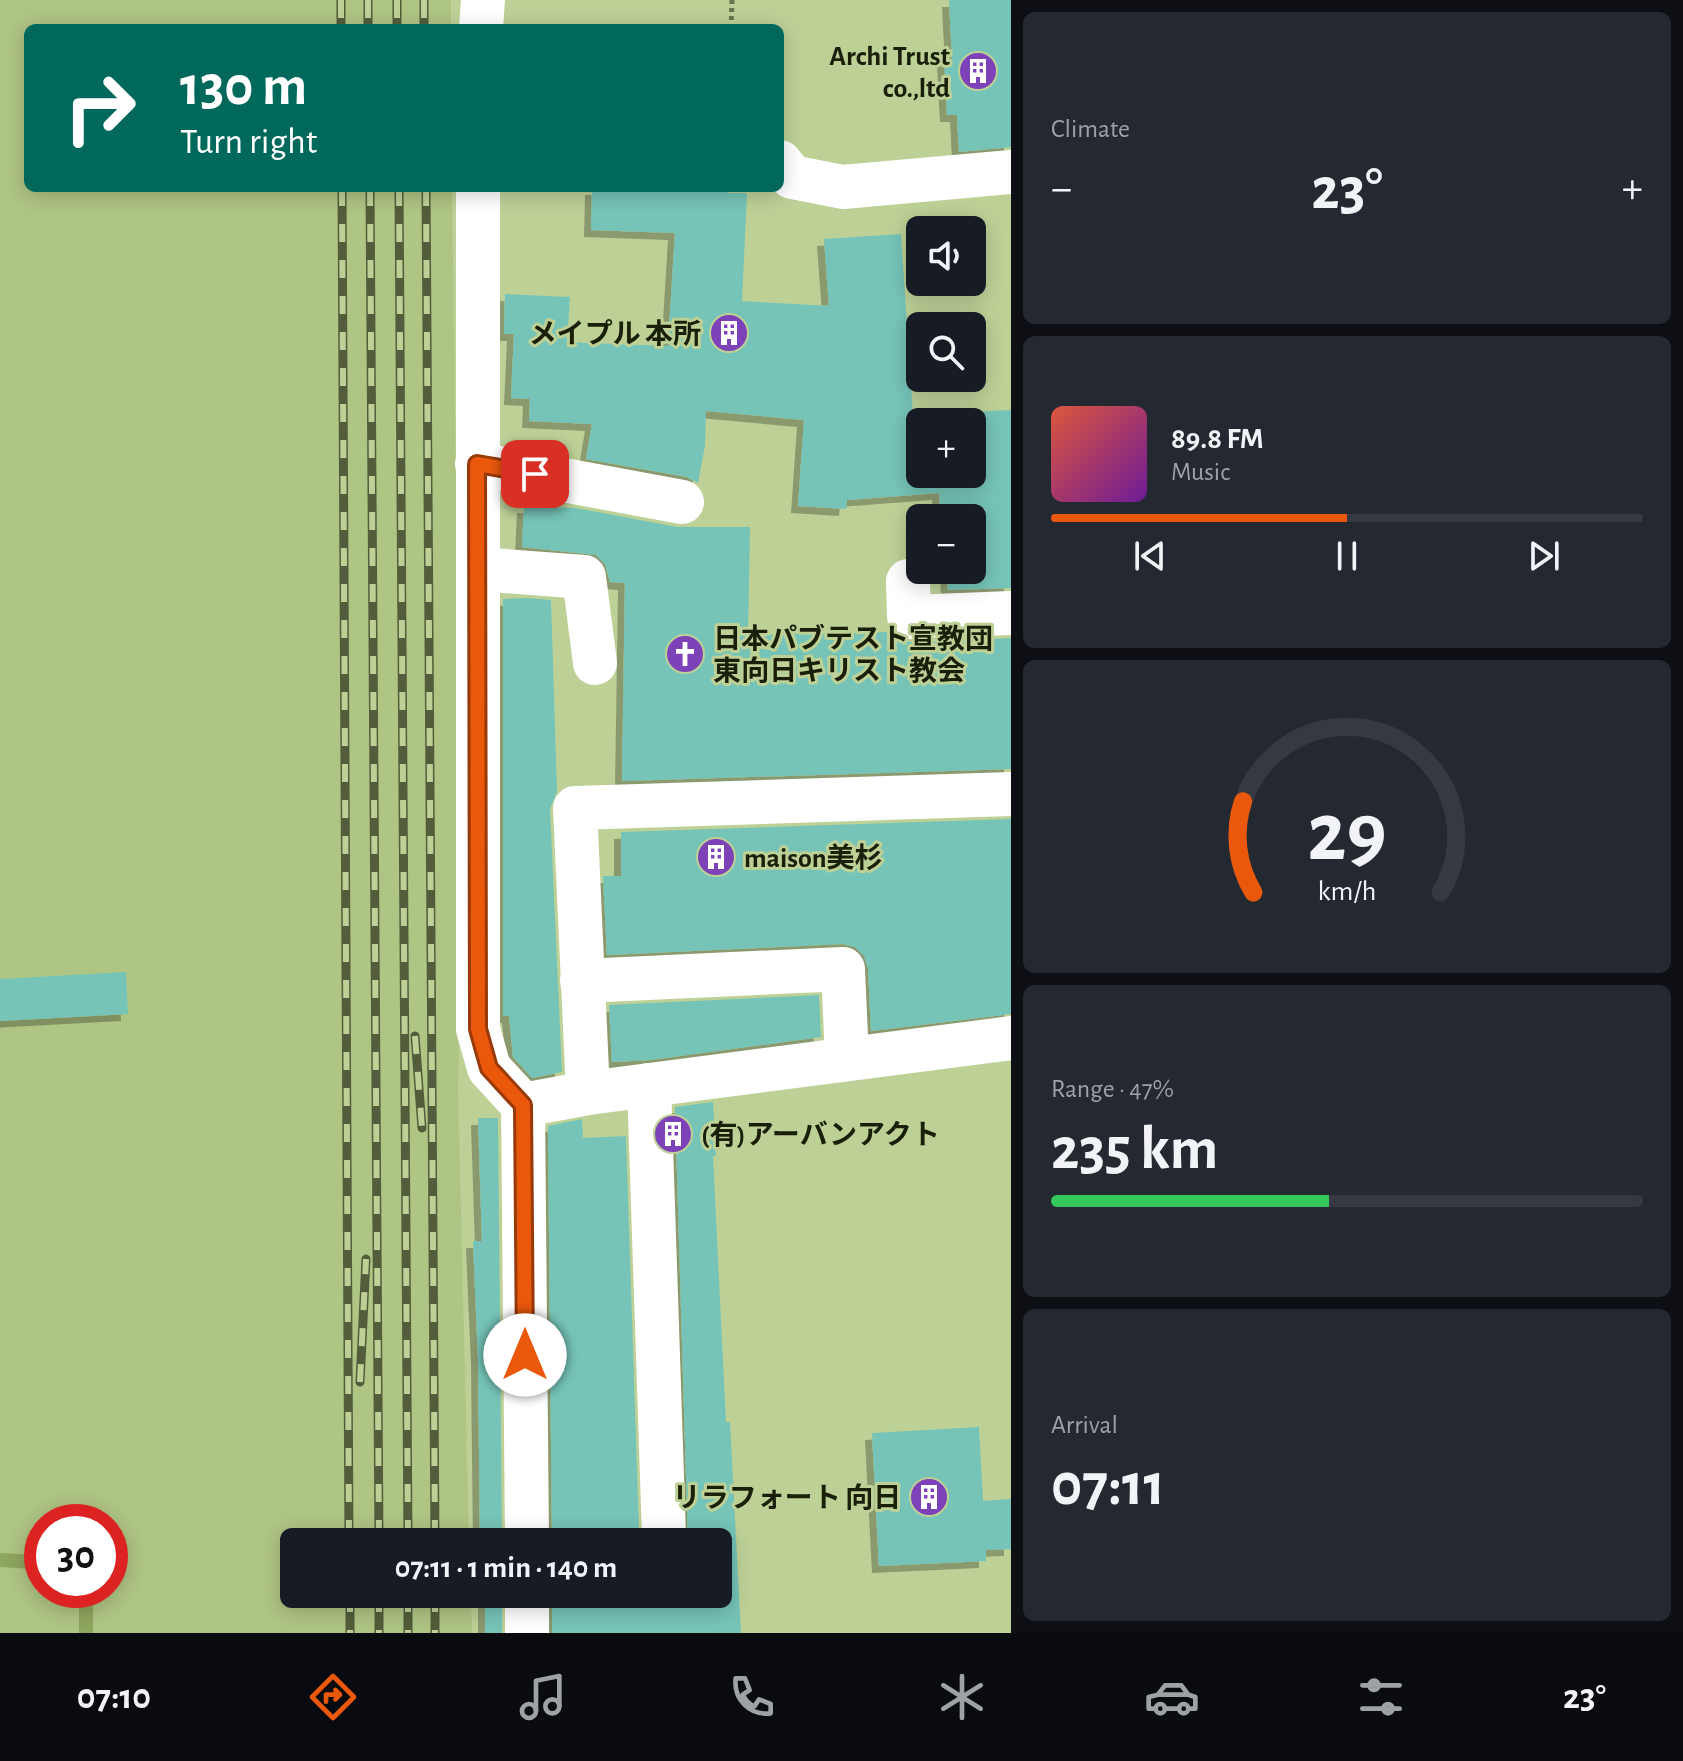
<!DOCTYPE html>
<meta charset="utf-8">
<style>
:root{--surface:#171b24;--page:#242831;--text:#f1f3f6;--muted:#9ea1a6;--line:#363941;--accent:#ea580c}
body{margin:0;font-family:"Alegreya Sans","Noto Sans JP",sans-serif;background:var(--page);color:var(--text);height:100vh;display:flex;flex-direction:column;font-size:30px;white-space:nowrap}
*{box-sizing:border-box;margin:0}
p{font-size:26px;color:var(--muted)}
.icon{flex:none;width:44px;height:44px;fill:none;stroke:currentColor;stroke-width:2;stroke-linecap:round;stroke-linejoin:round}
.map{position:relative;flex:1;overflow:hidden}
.sheet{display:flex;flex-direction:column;gap:12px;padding:12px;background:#0d0f14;width:672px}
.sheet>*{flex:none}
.hud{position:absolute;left:24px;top:24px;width:760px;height:168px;border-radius:12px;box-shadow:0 4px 20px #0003;background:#00695c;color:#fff;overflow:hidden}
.controls{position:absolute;left:906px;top:216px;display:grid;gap:16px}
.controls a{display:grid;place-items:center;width:80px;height:80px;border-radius:12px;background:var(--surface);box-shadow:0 4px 20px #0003;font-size:40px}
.speed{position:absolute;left:24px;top:1504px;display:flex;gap:16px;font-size:40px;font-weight:700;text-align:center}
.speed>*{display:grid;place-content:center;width:104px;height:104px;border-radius:50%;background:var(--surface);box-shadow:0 4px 20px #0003;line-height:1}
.speed .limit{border:12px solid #d22;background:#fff;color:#111}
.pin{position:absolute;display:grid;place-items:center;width:68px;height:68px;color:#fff;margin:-34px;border-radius:16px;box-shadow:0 4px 12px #0006}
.me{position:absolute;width:88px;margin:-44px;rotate:0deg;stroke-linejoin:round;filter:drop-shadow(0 0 6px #0008)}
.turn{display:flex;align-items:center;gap:28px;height:168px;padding:0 24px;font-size:36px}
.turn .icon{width:104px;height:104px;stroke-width:2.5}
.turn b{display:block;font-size:56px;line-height:68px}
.big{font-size:60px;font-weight:700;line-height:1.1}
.sheet .tile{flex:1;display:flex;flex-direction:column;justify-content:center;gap:12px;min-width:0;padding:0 28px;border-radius:12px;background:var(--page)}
.sheet .dial{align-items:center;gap:0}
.dial svg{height:208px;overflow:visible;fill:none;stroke:var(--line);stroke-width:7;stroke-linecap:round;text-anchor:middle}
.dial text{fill:var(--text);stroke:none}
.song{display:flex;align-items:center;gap:24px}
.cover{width:96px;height:96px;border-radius:12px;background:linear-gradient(135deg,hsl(10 70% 55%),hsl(280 70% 35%))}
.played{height:8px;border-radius:4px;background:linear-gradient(90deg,var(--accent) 50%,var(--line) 50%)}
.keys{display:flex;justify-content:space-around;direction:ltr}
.heat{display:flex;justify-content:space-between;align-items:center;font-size:44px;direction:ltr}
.charge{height:12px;border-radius:6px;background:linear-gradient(90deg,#34c759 47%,var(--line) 0)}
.trip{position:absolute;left:280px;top:1528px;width:452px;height:80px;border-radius:12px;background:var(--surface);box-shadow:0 4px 20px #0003;font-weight:700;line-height:80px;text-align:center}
.dock{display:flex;height:128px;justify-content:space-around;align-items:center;background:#090b0e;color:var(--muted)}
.dock .icon{width:56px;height:56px}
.dock .current{color:var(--accent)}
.dock b{font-size:36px;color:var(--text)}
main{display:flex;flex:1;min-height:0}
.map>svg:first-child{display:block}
</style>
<main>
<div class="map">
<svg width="1011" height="1633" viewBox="0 0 1011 1633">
<defs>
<filter id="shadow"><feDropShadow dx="-7" dy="7" stdDeviation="0" flood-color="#0004"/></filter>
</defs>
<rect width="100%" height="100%" fill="#bdd197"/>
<path fill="#afc584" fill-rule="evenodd" d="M0 0H451V28H28V188H452L462 941 458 1089 469 1542H294V1594H471L472 1633H0ZM42 1522H110V1590H42Z"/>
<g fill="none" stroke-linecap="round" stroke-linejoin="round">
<g stroke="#8ea55d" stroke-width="14">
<polyline points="0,1560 34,1562 42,1566"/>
<polyline points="86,1590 86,1633"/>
</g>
</g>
<g fill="#76c4b8" fill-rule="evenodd" filter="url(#shadow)">
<polygon points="949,0 1011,0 1011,147 959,152 957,115 947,115 944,59 952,59"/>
<path d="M592 188H728V193H747L742 301 829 306 824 239 901 234 913 415 1011 410V588L948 590 947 570H972V518H941L939 493 847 500 846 509 798 506 804 420 706 411 705 446 698 483 687 477 586 459 592 424 529 421 530 399 511 398 514 334H504L505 294 570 297 567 342 668 346 675 233 591 230ZM920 422H972V474H920Z"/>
<polygon points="524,506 576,508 677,527 750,527 748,635 890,632 898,639 910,642 1011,638 1011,769 622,781 625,583 610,582 605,564 596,555 522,547"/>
<polygon points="527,598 551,600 557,792 550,809 562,1072 532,1078 513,1057 509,1016 503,1016 503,599"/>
<polygon points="1011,819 1011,1014 871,1031 868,968 864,956 855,947 843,944 607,955 603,876 621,876 621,832"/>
<polygon points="126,972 128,1014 0,1021 0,979"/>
<polygon points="819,995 821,1037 650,1060 612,1062 609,1005"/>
<polygon points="713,1102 716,1156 713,1156 726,1422 730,1422 741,1633 552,1633 552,1594 718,1594 718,1542 688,1542 675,1107"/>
<polygon points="478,1118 498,1118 502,1542 480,1542 478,1358 473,1241 482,1241"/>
<polygon points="582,1119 583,1138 626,1136 639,1529 635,1542 552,1542 548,1126"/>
<polygon points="979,1427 983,1501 1011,1499 1011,1549 986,1550 986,1561 879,1566 872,1433"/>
<rect x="485" y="1594" width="17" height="39"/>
</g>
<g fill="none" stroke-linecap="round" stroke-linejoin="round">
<polyline stroke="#68754d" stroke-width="5" stroke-dasharray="4 4" stroke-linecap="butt" points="731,28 732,0"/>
<g stroke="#fff" stroke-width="44">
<polyline points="481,28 483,0"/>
<polyline points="780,162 792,177 843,187 1011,172"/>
<polyline points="478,188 478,1029 489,1068 523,1105 527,1542"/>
<polyline points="477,464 682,502"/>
<polyline points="478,569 584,577 595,663"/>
<polyline points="908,581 909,617 1011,613"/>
<polyline points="582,981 843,969 847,1058"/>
<polyline points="649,1085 664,1537 659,1542"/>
<polyline points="588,1093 575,808 1011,794"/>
<polyline points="523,1105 588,1093 1011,1038"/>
<polyline points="527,1594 527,1633"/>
</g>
<g stroke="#535d3b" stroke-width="9">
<g id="rail">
<polyline points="341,0 341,28"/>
<polyline points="368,0 368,28"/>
<polyline points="397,0 397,28"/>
<polyline points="424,0 424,28"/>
<polyline points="342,188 349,1542"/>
<polyline points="370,188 379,1542"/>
<polyline points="399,188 408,1542"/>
<polyline points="426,188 435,1542"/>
<polyline points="415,1036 422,1128"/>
<polyline points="360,1382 366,1259"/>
<polyline points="350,1594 350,1633"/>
<polyline points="379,1594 379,1633"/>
<polyline points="408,1594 408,1633"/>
<polyline points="435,1594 435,1633"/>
</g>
</g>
<use href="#rail" stroke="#bdd197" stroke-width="6" stroke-dasharray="18" stroke-linecap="butt"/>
</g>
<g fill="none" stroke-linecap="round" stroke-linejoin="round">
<g stroke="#983908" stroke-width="20">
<polyline id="route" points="525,1355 523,1105 489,1068 478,1029 477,464 535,474"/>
</g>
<use href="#route" stroke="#ea580c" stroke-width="14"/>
</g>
<defs>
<g id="building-disc" transform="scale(2)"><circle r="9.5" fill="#7d42b8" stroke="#bdd197"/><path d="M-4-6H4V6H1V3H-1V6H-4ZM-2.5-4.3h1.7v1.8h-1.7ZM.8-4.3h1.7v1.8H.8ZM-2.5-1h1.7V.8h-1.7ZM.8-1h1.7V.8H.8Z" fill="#fff"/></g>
<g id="church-disc" transform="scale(2)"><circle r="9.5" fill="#7d42b8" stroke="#bdd197"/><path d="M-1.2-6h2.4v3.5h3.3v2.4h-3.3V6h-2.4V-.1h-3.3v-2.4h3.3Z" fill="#fff"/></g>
</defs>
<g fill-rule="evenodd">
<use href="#building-disc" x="978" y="71"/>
<use href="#building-disc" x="729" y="333"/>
<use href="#church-disc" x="685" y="654"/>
<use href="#building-disc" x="716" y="857"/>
<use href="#building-disc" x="673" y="1134"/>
<use href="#building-disc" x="929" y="1497"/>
</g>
<g text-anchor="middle" stroke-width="6" stroke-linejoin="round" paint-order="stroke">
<g font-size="28" font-weight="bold" fill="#191f09" stroke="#bdd197" text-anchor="end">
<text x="950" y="65">Archi Trust<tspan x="950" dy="32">co.,ltd</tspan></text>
<text x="701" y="343">メイプル 本所</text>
<text x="713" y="648" text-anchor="start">日本パブテスト宣教団<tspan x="713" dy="32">東向日キリスト教会</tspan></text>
<text x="744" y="867" text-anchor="start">maison美杉</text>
<text x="701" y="1144" text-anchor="start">(有)アーバンアクト</text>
<text x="901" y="1507">リラフォート 向日</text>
</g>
</g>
</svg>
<div class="controls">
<a><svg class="icon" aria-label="sound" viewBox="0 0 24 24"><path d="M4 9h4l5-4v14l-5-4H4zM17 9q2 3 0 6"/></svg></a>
<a><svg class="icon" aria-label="search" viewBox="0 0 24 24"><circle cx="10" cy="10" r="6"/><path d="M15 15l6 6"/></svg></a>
<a>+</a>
<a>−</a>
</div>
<div class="speed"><div class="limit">30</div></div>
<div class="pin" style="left:535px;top:474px;background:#d93025"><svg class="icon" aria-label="arrive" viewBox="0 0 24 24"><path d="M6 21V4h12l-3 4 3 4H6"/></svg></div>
<svg class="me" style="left:525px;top:1355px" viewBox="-20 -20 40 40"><circle r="19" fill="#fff"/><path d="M0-13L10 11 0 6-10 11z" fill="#ea580c"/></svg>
<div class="trip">07:11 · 1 min · 140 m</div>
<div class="hud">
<div class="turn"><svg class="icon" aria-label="right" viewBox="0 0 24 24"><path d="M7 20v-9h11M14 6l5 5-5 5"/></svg><div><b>130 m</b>Turn right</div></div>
</div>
</div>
<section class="sheet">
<div class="tile"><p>Climate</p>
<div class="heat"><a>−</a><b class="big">23°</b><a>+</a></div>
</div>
<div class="tile">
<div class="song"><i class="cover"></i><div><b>89.8 FM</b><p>Music</p></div></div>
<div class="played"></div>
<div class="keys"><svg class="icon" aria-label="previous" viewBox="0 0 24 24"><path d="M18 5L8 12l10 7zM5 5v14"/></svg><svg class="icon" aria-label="pause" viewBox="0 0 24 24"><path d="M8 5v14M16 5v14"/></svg><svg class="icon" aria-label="next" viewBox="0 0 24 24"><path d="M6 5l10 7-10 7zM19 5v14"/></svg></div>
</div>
<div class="tile dial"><svg viewBox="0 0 100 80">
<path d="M14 69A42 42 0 1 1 86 69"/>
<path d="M14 69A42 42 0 0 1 10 34" stroke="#ea580c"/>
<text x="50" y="56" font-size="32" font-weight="700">29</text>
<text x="50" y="72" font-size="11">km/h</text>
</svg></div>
<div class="tile"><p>Range · 47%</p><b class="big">235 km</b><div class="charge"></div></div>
<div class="tile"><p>Arrival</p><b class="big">07:11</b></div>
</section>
</main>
<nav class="dock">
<b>07:10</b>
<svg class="icon current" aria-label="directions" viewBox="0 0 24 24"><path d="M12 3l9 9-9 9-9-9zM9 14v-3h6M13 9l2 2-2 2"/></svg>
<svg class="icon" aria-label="music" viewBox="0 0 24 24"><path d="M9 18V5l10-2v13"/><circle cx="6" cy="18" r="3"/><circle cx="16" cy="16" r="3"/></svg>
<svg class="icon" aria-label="phone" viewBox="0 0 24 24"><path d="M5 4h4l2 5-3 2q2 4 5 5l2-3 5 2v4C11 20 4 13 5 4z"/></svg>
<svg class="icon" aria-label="climate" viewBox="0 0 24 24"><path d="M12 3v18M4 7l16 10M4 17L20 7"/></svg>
<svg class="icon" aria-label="car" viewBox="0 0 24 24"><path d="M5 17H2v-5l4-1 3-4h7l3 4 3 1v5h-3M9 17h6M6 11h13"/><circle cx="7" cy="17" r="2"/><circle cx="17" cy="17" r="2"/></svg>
<svg class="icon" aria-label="filters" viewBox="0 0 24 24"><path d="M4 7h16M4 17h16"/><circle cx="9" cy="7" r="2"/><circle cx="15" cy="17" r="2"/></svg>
<b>23°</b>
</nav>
